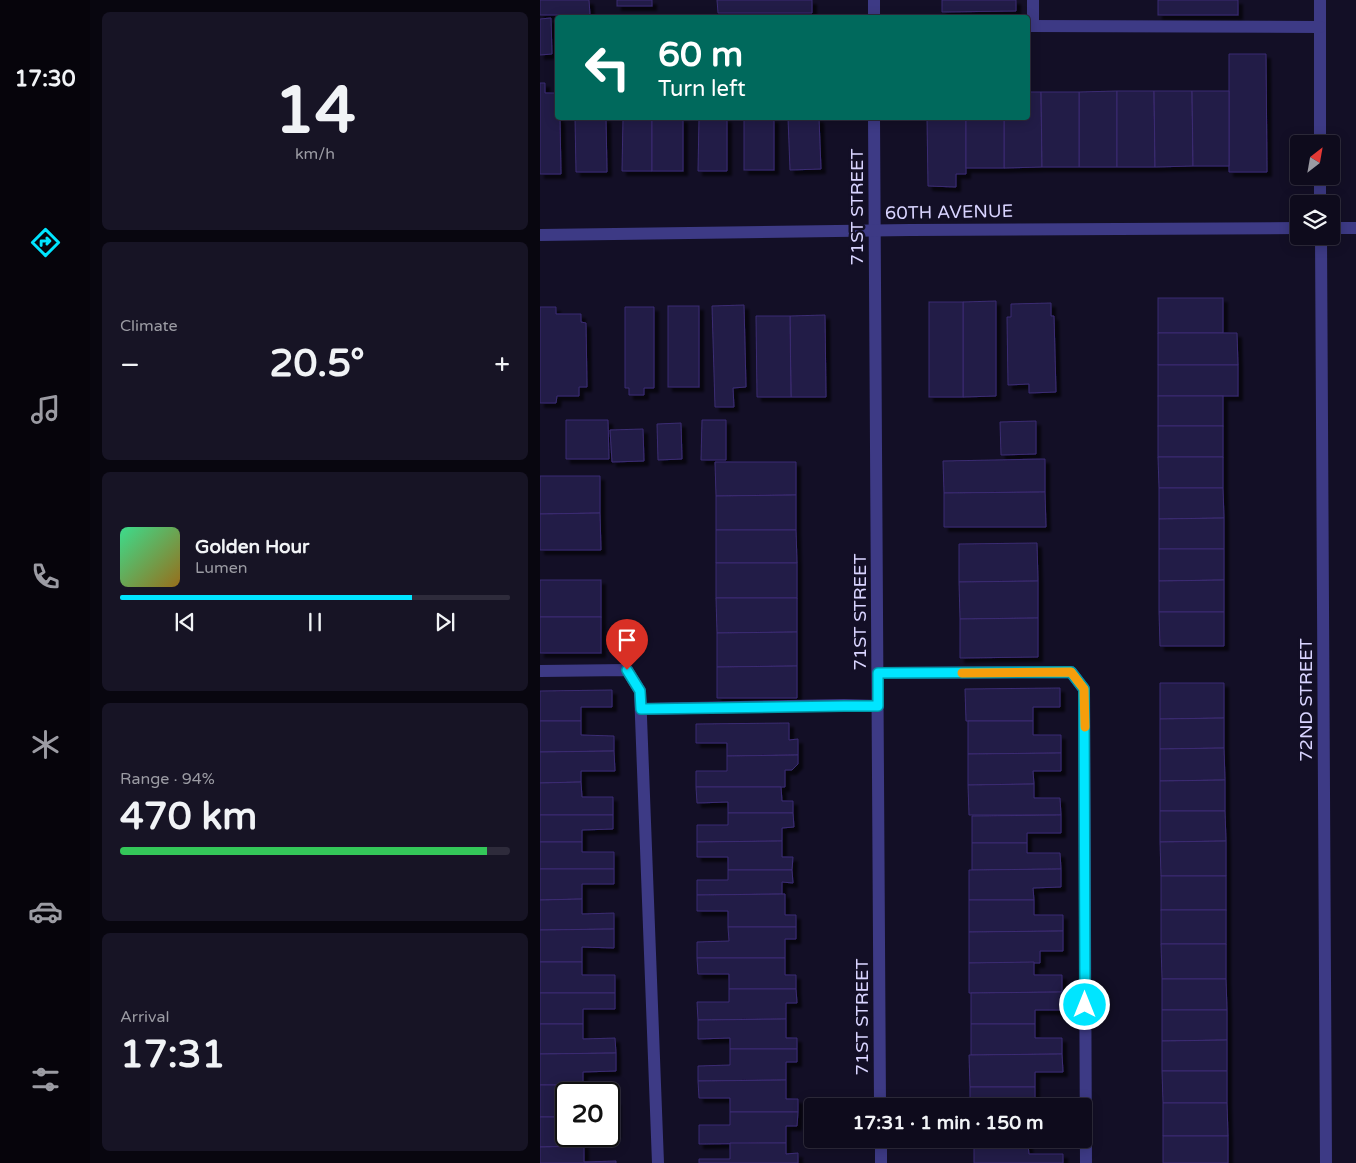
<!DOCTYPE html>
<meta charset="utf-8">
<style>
:root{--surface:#0e0b1c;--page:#171425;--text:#f1f3f6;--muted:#9b9ba3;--line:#2e2b3b;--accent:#00e5ff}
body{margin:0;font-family:"Varela Round",sans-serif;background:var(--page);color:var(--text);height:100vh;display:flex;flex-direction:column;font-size:19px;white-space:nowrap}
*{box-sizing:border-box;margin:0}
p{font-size:16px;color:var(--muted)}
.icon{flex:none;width:28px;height:28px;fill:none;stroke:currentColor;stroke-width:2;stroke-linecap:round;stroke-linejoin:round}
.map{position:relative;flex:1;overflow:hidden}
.details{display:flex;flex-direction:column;gap:12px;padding:12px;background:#08060f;width:450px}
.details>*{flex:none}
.hud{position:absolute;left:15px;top:15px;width:475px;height:105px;border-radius:5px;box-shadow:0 2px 12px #0003,0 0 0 1px var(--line);background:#00695c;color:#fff;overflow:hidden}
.needle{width:32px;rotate:31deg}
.tools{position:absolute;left:750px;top:135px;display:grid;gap:10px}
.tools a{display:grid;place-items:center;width:50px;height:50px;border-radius:5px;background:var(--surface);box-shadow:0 2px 12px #0003,0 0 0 1px var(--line);font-size:25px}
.speed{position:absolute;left:15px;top:1082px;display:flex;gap:10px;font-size:25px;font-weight:700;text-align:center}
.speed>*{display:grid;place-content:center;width:65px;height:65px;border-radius:50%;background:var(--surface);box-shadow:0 2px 12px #0003,0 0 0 1px var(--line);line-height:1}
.speed .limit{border:2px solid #111;border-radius:8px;background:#fff;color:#111}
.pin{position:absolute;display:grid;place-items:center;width:42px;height:42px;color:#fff;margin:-51px -21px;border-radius:50% 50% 50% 0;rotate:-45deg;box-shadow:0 0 5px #0007}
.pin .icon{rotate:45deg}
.me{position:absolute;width:55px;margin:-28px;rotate:0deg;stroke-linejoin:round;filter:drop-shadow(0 0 4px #0008)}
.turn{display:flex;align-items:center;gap:18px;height:105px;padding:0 20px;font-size:22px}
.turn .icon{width:65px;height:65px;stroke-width:2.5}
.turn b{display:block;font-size:35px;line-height:42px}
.big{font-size:38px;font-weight:700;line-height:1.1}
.details .widget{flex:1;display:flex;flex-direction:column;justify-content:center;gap:8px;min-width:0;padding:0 18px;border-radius:8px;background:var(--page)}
.details .dial{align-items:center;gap:0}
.dial b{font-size:65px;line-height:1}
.song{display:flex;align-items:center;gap:15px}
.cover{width:60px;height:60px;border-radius:8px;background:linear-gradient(135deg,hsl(150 70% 55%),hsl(40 70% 35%))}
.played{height:5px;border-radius:2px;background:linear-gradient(90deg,var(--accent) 75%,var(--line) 75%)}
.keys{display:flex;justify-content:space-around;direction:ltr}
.heat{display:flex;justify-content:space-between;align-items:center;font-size:28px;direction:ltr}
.charge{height:8px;border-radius:4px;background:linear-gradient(90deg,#34c759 94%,var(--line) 0)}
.trip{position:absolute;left:264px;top:1098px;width:288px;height:50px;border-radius:5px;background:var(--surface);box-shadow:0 2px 12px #0003,0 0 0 1px var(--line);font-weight:700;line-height:50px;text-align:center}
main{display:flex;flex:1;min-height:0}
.menu{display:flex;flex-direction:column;width:90px;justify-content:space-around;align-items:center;background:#06040b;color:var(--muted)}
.menu .icon{width:35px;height:35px}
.menu .active{color:var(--accent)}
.menu b{font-size:22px;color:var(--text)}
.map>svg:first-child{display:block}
</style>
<main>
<nav class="menu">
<b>17:30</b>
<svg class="icon active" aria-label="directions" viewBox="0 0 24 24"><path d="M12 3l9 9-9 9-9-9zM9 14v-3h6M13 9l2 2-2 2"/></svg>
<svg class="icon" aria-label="music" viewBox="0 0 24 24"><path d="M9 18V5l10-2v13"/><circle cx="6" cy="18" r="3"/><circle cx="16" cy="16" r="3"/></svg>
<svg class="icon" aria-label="phone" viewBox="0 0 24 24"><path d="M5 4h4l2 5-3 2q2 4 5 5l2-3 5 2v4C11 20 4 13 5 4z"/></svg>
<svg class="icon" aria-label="climate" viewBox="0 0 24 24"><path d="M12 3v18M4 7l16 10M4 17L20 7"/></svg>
<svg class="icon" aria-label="car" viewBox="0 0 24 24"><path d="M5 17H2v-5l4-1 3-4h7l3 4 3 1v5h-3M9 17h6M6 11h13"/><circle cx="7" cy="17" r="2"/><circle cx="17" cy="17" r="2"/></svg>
<svg class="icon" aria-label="filters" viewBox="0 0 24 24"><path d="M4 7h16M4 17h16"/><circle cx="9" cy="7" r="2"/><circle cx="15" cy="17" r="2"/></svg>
</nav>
<section class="details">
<div class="widget dial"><b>14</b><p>km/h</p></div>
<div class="widget"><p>Climate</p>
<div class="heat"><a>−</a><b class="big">20.5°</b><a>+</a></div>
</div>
<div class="widget">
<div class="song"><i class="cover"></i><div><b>Golden Hour</b><p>Lumen</p></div></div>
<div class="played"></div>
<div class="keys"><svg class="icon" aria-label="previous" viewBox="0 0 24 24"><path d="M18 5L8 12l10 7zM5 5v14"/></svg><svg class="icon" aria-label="pause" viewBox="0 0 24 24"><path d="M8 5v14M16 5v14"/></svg><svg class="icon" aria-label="next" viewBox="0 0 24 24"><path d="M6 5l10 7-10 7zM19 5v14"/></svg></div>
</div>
<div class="widget"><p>Range · 94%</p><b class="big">470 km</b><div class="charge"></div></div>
<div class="widget"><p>Arrival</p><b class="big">17:31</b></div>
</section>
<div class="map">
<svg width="816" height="1163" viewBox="0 0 816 1163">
<defs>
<filter id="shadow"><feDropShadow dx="4.5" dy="4.5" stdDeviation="1" flood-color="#0009"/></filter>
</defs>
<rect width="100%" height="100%" fill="#130f26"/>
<g fill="#241b47" stroke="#3b2d73" filter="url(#shadow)">
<polygon points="0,0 49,0 50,15 0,15"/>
<rect x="77" y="0" width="35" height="6"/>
<polygon points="177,0 272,0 272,13 178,13"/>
<polygon points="402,0 476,0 476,11 402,12"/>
<rect x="618" y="0" width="80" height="15"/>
<polygon points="11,18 12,54 0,55 0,19"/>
<polygon points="689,54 726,54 727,172 689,172"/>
<polygon points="0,83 5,83 5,93 18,93 18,118 20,118 21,174 0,174"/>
<polygon points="577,91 577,167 539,167 539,92"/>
<polygon points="577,91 614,91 615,167 577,167"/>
<polygon points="614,91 652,91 653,166 615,167"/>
<polygon points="652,91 689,91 689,166 653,166"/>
<polygon points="488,92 501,92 502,167 464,168 464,118 488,118"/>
<polygon points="501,92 539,92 539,167 502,167"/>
<polygon points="35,118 66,118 67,172 36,172"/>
<polygon points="83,118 112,118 112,171 82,171"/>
<rect x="112" y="118" width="31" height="53"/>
<polygon points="159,118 187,118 187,171 158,171"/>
<rect x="204" y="118" width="30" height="52"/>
<polygon points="248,118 279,118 281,169 250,170"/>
<polygon points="387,118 426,118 426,174 416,174 416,187 388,186"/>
<rect x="426" y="118" width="38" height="50"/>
<rect x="618" y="298" width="65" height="35"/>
<polygon points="456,301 456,396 423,397 423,302"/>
<rect x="389" y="302" width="34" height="95"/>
<polygon points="511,303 511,316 514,316 516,392 489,393 489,384 468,385 467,317 471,317 471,304"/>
<polygon points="204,305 206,387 193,388 194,407 175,407 172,306"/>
<rect x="128" y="306" width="31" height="81"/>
<polygon points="0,307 16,307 16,314 41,314 41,322 46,323 47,387 39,387 39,396 17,396 16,403 0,403"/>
<polygon points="85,307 114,307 114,388 104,388 104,395 89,395 89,388 85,388"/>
<polygon points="285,315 286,397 251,397 250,316"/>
<polygon points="216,316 250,316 251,397 217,397"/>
<polygon points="618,333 697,333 698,365 618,365"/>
<rect x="618" y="365" width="80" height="31"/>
<rect x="618" y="396" width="65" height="30"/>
<polygon points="26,420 68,420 69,459 26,459"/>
<polygon points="162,420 186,420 186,460 161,460"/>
<polygon points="496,421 496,454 461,455 460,422"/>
<polygon points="141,423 142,459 118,460 117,424"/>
<rect x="618" y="426" width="65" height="31"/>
<polygon points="103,429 104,461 72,462 70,430"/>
<polygon points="618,457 683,457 683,488 619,488"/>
<polygon points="505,459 505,492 404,493 403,461"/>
<polygon points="175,462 256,462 256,495 176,496"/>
<polygon points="0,476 60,476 60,513 0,514"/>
<polygon points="619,488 683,488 684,518 619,519"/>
<polygon points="505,492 506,527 404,527 404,493"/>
<polygon points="256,495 256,530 176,530 176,496"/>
<polygon points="60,513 61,550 0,550 0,514"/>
<polygon points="684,518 684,549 619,549 619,519"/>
<polygon points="176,530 256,530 257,563 176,563"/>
<polygon points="497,543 498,581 419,582 419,544"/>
<polygon points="619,549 684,549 684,580 619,581"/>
<rect x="176" y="563" width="81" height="35"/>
<rect x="0" y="580" width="61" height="37"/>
<polygon points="684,580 684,612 619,612 619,581"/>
<polygon points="498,581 498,618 420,619 419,582"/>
<polygon points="176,598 257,598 257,632 177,633"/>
<polygon points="619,612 684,612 684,646 620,646"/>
<rect x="0" y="617" width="61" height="36"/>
<polygon points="498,618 498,657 420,658 420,619"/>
<polygon points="257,632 257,666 177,667 177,633"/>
<polygon points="257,666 257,698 177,698 177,667"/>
<polygon points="620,683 684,683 684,718 620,719"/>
<polygon points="520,688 520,707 493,707 493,721 426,721 425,689"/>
<polygon points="72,690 72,707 41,707 41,721 0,721 0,691"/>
<polygon points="684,718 684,748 620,749 620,719"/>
<polygon points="0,721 41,721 41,735 74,736 74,751 0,752"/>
<polygon points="428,721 493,721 493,735 521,735 521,753 428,754"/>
<polygon points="249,723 249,740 258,739 258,755 187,756 187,743 156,743 156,724"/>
<polygon points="684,748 685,780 620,781 620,749"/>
<polygon points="74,751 75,771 41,771 41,782 0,783 0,752"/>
<polygon points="521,753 521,771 493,771 494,784 428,785 428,754"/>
<polygon points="258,755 258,764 252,770 245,770 245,787 156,787 156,771 187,771 187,756"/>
<polygon points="685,780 685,811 620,811 620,781"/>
<polygon points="41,782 42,797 73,797 73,815 0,815 0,783"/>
<polygon points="494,784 494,798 520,798 521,815 429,815 428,785"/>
<polygon points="156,787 241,787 242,801 253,801 253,813 188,813 188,802 157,803"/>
<polygon points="620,811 685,811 686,841 620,842"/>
<polygon points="188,813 253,813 254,827 242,828 242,841 157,842 157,825 188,825"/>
<polygon points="0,815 73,815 73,829 42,830 42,842 0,842"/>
<polygon points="521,815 521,833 487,833 487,843 432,843 432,816"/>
<polygon points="242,841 242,857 253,857 252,870 188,870 188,857 157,857 157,842"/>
<polygon points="686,841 686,876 621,876 620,842"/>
<polygon points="0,842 42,842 42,852 74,852 74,869 0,869"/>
<polygon points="432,843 487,843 487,853 520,853 521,869 432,870"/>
<polygon points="0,869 74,869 74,884 42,884 42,899 0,900"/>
<polygon points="521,869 521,887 493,888 494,900 429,900 429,870"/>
<polygon points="188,870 252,870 253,883 242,882 242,894 157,895 157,880 188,880"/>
<rect x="621" y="876" width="65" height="34"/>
<polygon points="245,894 245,915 256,915 256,927 188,927 188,911 157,911 157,895"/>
<polygon points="42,899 42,914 74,913 74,929 0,930 0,900"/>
<polygon points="429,900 494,900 494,915 523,915 523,931 429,932"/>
<rect x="621" y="910" width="65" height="34"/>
<polygon points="188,927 256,927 256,939 245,939 245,958 157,958 157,942 189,941"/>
<polygon points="74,929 74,948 42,947 42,962 0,962 0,930"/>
<polygon points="523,931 523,951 500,951 500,963 429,963 429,932"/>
<polygon points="621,944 686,944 686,979 622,979"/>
<polygon points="157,958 245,958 245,975 256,975 256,989 189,989 189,974 158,974"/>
<polygon points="0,962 42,962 42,975 75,975 75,993 0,993"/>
<polygon points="494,962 494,975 522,975 522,992 429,993 429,963"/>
<polygon points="622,979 686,979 687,1010 622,1010"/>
<polygon points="189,989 256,989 257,1003 246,1003 246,1019 158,1020 157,1002 189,1002"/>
<polygon points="522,992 523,1010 495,1010 495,1024 431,1024 431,993"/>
<polygon points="0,993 75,993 75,1009 43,1009 43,1024 0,1024"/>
<polygon points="622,1010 687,1010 687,1040 622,1041"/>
<polygon points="246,1019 246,1038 257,1038 257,1049 190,1049 190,1038 158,1039 158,1020"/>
<polygon points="0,1024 43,1024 43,1039 75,1038 76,1053 0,1054"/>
<polygon points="431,1024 495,1024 495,1038 522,1038 522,1054 431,1055"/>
<polygon points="687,1040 687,1071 622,1071 622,1041"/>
<polygon points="190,1049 257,1049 257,1062 246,1062 246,1080 158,1081 158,1066 190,1065"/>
<polygon points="76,1053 76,1071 43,1072 43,1085 0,1085 0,1054"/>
<polygon points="522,1054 523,1072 495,1072 495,1087 430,1087 429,1055"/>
<polygon points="622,1071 687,1071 687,1103 623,1103"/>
<polygon points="246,1080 246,1099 258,1099 258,1112 190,1112 190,1098 159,1098 158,1081"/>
<polygon points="0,1085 43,1085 43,1094 26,1094 26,1117 0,1117"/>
<polygon points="430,1087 495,1087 495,1100 522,1100 522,1106 430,1106"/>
<rect x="69" y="1101" width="7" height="16"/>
<polygon points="623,1103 687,1103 688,1136 623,1136"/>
<polygon points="190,1112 258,1112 257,1126 246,1126 246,1143 159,1144 159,1125 190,1125"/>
<polygon points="0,1117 26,1117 26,1136 43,1136 44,1146 0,1147"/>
<rect x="69" y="1117" width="7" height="16"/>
<rect x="623" y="1136" width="65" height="27"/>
<rect x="434" y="1139" width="54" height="6"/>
<polygon points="190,1143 246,1143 246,1154 258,1153 258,1163 159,1163 159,1159 190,1159"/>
<polygon points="434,1145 488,1145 489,1154 523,1154 523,1163 434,1163"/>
<polygon points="44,1146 44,1162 76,1161 76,1163 0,1163 0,1147"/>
</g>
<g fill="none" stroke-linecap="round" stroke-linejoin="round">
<g stroke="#3d3a85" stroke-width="12">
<polyline points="334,0 334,18"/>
<polyline points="493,0 493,26"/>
<polyline points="780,0 780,144"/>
<polyline points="488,26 780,27"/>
<polyline points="334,118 340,1106"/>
<polyline points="780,176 780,204"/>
<polyline points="791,228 816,228"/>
<polyline points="0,235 370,230 759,228"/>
<polyline points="781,236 786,1163"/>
<polyline points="0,671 87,670 100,691 118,1163"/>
<polyline points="338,673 531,672 544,689 546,1163"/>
<polyline points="101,709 304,705 338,706"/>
<polyline points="341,1139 341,1163"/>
</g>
</g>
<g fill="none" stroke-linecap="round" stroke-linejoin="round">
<g stroke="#0095a6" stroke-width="12">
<polyline id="route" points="87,670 100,691 101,709 304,706 338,706 338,673 531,672 544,689 545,1005"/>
</g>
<use href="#route" stroke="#00e5ff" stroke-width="9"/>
<polyline stroke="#f59e0b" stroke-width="9" points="422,673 531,672 544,689 545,727"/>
</g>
<g text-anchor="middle" stroke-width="5" stroke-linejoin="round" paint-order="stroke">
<g font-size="18" fill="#d9d4ff" stroke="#130f26">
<text transform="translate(317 207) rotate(-90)" y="6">71ST STREET</text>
<text transform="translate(409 212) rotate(-1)" y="6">60TH AVENUE</text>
<text transform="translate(320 612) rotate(-90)" y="6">71ST STREET</text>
<text transform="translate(766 700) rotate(-90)" y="6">72ND STREET</text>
<text transform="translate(322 1017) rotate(-90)" y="6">71ST STREET</text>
</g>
</g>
</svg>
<div class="tools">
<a><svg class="needle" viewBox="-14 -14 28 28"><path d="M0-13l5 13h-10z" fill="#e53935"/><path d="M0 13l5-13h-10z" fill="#9b9ba3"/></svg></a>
<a><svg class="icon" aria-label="layers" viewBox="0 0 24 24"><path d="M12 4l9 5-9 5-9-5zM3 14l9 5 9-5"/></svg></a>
</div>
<div class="speed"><div class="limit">20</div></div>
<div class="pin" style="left:87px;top:670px;background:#d93025"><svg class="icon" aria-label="arrive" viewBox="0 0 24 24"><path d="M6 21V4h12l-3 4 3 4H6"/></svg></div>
<svg class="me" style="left:545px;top:1005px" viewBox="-20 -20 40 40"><circle r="17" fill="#00e5ff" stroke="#fff" stroke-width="3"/><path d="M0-11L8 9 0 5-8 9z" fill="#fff"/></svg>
<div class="trip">17:31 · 1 min · 150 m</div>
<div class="hud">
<div class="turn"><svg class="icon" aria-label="left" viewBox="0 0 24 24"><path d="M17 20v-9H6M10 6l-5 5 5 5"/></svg><div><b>60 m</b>Turn left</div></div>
</div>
</div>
</main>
